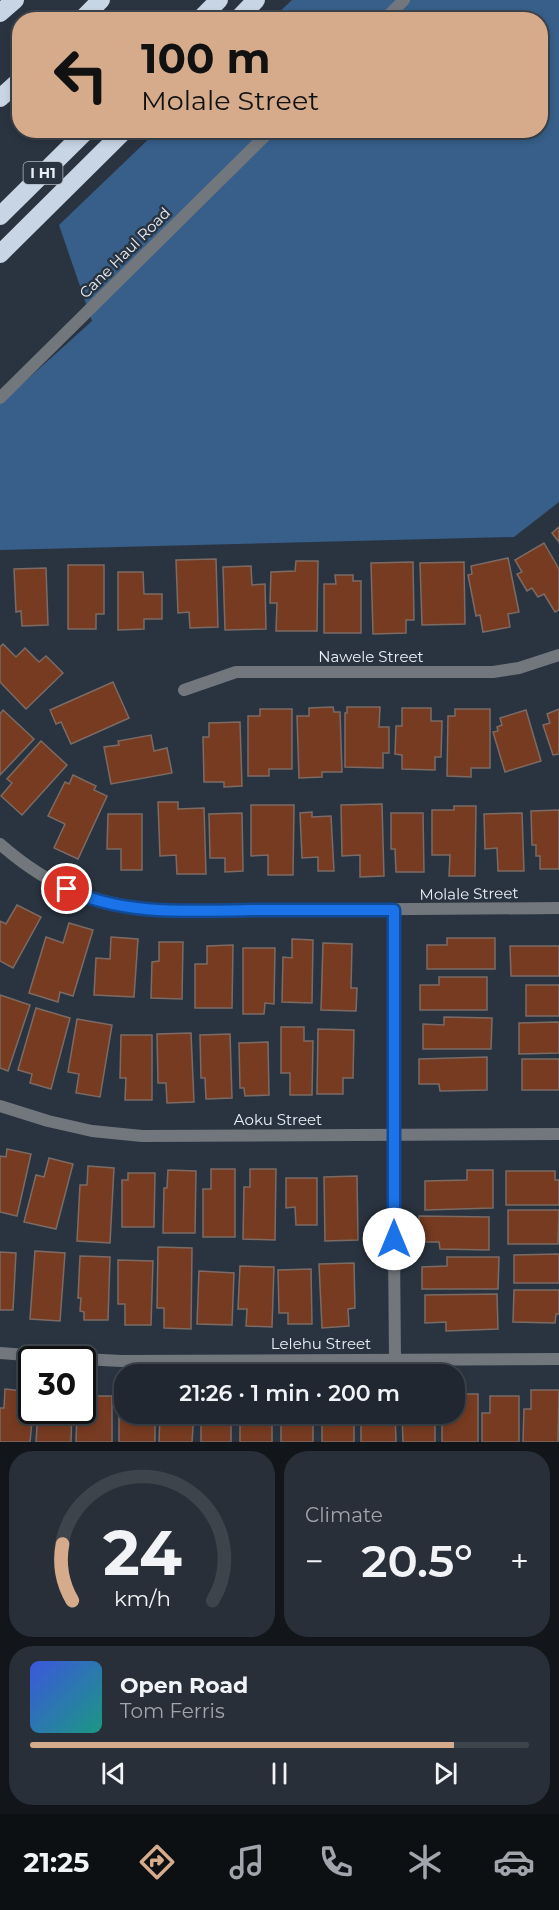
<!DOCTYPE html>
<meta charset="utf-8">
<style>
:root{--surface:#202730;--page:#282f38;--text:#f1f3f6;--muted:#a2a5ab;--line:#3d444c;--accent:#d6ab8b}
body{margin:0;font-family:Montserrat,sans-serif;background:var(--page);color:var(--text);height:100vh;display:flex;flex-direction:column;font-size:22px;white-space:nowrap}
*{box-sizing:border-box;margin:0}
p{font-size:20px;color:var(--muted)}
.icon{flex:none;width:33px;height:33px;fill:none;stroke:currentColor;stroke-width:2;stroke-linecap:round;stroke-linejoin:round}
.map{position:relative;height:1442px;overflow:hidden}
.panel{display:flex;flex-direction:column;gap:9px;padding:9px;background:#12151a;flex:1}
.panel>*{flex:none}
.hud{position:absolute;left:12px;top:12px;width:536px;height:126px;border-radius:24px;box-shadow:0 3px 9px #0003,0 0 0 2px var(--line);background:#d6ab8b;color:#111;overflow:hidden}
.speed{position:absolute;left:18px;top:1346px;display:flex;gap:12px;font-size:30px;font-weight:700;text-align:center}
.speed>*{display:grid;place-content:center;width:78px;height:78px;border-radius:50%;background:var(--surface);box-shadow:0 3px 9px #0003,0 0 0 2px var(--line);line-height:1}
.speed .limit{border:3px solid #111;border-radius:9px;background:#fff;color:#111}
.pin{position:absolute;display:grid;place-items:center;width:51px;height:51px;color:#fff;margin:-26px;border:3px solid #fff;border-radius:50%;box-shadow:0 2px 6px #0007}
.me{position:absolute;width:66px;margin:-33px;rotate:0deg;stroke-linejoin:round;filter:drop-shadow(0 0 4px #0008)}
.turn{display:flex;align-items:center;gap:21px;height:126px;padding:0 30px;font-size:27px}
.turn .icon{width:78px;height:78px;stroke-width:2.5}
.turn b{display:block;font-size:42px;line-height:51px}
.big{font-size:45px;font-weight:600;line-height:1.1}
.panel .tile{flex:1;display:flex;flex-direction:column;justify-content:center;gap:9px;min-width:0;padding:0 21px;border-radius:24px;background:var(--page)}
.panel .dial{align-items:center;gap:0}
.dial svg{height:156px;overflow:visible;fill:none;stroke:var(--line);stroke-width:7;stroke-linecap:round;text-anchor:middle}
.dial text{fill:var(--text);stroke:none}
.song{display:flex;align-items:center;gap:18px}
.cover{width:72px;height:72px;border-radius:9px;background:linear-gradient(135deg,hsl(230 70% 55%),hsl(170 70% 35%))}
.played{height:6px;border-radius:3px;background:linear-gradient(90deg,var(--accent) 85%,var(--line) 85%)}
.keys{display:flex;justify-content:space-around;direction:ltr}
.heat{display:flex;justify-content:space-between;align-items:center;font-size:33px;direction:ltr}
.panel .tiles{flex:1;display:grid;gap:9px;grid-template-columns:1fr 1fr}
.tile:last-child{grid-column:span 2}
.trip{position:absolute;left:114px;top:1364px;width:351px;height:60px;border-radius:24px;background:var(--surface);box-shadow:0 3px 9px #0003,0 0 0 2px var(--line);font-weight:600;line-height:60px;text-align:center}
.menu{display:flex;height:96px;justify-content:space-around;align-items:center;background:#0d1013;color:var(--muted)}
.menu .icon{width:42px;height:42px}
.menu .current{color:var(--accent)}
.menu b{font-size:27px;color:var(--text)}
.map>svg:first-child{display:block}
</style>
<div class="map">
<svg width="559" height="1442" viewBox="0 0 559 1442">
<rect width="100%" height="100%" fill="#2a3440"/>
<polygon fill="#375f8a" points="292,0 559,0 559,502 514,537 0,550 0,404 92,321 59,225 157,131 540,130 540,20 272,19"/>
<g fill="#763b21" stroke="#7c6b64" stroke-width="1.5">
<polygon points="559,527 559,542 552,533"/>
<polygon points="544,543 559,569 559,610 555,612 544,594 538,597 532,588 527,591 517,574 522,572 515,560"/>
<polygon points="508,558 519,612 508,614 510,627 483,632 480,615 476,616 468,575 472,574 471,566"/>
<polygon points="216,559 218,627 190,628 189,612 178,613 176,560"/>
<polygon points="296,561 318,561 317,631 276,631 277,603 270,603 271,572 295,571"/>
<polygon points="413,562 414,620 406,620 406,633 373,634 371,563"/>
<polygon points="464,562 465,624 422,625 420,563"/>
<polygon points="68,565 104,565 104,614 96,614 96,629 68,629"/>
<polygon points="251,566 252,585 265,584 266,629 225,630 223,567"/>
<polygon points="46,568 48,625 22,626 21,611 16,612 14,569"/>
<polygon points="118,572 143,572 144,594 162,594 162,619 144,619 144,629 118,630"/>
<polygon points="335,575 353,575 353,581 361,581 361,633 324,633 324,584 336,584"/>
<polygon points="3,644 16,657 25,648 39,662 46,656 63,673 26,709 0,682 0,647"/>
<polygon points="113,682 129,718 71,744 61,722 56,724 50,710"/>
<polygon points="333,707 334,712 340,712 342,772 322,772 322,777 299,778 297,716 309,716 309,708"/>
<polygon points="347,707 380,707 379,727 389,727 389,753 383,753 383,768 345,767 345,713 347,713"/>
<polygon points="402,708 431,708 431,721 442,721 441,757 435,757 435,770 402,769 402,755 395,754 396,726 402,726"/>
<polygon points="260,709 292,709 292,769 269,769 269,776 248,776 248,716 260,716"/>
<polygon points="455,709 490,709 490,768 471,768 471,777 447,776 448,716 455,716"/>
<polygon points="559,709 559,754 553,755 543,725 550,723 547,714"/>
<polygon points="3,710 34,739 0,775 0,714"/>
<polygon points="526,710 541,761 505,772 493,732 498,731 497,727 502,725 500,718"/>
<polygon points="240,722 242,786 224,787 224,782 204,782 203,737 209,737 209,723"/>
<polygon points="151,735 154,751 167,748 172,773 111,784 104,747 119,745 118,741"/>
<polygon points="41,741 67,765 22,815 1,796 12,783 7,779"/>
<polygon points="73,775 96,786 94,790 107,796 78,859 54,848 65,824 48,816 65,782 69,784"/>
<polygon points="158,802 178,802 178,809 204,808 206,874 177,874 176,855 160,856"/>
<polygon points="382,804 384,876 360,877 360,855 342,856 341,805"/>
<polygon points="251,805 294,805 293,875 268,875 268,855 251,856"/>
<polygon points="454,806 476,806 475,876 449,876 450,855 432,855 432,810 454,810"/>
<polygon points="559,810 559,869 540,869 540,856 536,856 536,845 532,845 531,811"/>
<polygon points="312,812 312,817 331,816 334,871 318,871 318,857 302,858 300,813"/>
<polygon points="242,813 243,871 225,872 225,858 210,858 209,814"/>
<polygon points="391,813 423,813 424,872 396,872 395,849 391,849"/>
<polygon points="522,813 524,871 498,871 497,848 485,849 484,814"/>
<polygon points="108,814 142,814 142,870 121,870 121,849 107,849"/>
<polygon points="17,905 41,917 13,968 0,961 0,921 6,924"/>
<polygon points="69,923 93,930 73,996 60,992 58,1002 29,993 46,937 63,943"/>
<polygon points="111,937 138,939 134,997 94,995 96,958 110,959"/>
<polygon points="447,938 495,938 495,969 427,969 427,945 447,945"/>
<polygon points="292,939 313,940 312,1003 282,1002 283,957 292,958"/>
<polygon points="159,942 183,942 182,999 151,998 152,962 159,961"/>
<polygon points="323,943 352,944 351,988 357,988 356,1011 321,1010"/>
<polygon points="233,945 232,1008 195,1008 195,964 207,964 207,946"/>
<polygon points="510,946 559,946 559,976 511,976"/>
<polygon points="243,948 275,948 274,1004 265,1003 264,1014 243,1014"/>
<polygon points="439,977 487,977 487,1010 420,1010 420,985 439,985"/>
<rect x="526" y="985" width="33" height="31"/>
<polygon points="0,995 30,1005 8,1071 0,1068"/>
<polygon points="36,1008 70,1018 51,1089 30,1083 32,1074 18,1070"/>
<polygon points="444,1017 492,1018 491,1049 423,1049 423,1024 444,1025"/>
<polygon points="77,1019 112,1025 100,1097 76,1093 79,1074 68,1072"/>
<polygon points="559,1022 559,1053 519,1054 519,1023"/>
<polygon points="281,1027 304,1027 304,1041 313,1041 312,1095 290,1095 290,1073 281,1073"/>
<polygon points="318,1029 354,1030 353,1078 343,1078 343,1094 317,1094"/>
<polygon points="191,1033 194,1102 167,1103 166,1083 158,1083 157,1034"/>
<polygon points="230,1034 232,1098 206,1099 205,1078 201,1078 200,1035"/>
<polygon points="121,1035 152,1035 152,1100 125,1100 126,1078 120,1078"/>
<polygon points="268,1042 269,1095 245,1096 244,1088 240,1088 239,1043"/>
<polygon points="487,1057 487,1090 440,1091 439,1084 419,1084 419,1059"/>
<rect x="522" y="1059" width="37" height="31"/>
<polygon points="7,1149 31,1154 17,1216 0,1212 0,1156 6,1157"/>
<polygon points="49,1158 73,1164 56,1229 24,1222 36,1175 44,1177"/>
<polygon points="88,1166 114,1168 110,1243 77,1241 80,1185 87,1185"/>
<polygon points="211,1169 235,1169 235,1237 203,1237 203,1189 211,1189"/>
<polygon points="250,1169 276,1169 275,1240 243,1239 244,1187 250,1187"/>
<polygon points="168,1170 196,1171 195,1233 163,1233 164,1188 167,1188"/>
<polygon points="467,1170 493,1170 493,1208 425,1210 425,1181 467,1180"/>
<polygon points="506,1171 555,1171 555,1180 559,1180 559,1205 506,1205"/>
<polygon points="128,1173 155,1173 154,1227 122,1227 122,1180 128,1180"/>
<polygon points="357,1176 358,1240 325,1241 324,1177"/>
<polygon points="286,1178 317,1178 317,1225 296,1225 295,1207 286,1208"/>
<polygon points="508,1210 559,1210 558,1244 508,1244"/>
<polygon points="419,1216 489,1217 489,1250 440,1249 439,1242 418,1242"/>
<polygon points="158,1247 192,1248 191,1329 164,1328 164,1308 157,1308"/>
<polygon points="35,1251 65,1253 60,1321 30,1319"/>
<polygon points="0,1252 16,1253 13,1310 0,1310"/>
<polygon points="559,1254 559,1283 514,1283 514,1255"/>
<polygon points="80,1256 110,1257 108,1320 84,1320 84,1312 80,1311 81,1298 78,1298"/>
<polygon points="447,1257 499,1257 498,1289 422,1289 422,1267 447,1266"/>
<polygon points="118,1260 153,1261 151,1325 125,1325 125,1304 118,1304"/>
<polygon points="354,1263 355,1308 348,1309 349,1326 322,1328 319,1264"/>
<polygon points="240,1266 274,1267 272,1327 246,1326 247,1309 238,1309"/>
<polygon points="311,1269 312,1324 288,1324 288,1313 279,1313 278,1270"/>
<polygon points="199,1271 234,1273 232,1325 197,1324"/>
<polygon points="514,1290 559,1290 559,1314 556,1314 555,1323 513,1322"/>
<polygon points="497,1294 498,1329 446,1331 446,1322 425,1323 425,1295"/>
<polygon points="5,1389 32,1392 32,1410 33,1410 30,1442 0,1442 0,1408 4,1408"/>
<polygon points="531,1390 559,1390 558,1442 523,1442 524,1409 531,1409"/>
<polygon points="454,1394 478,1394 478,1442 442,1442 442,1415 454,1413"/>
<polygon points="88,1396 112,1396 112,1442 76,1442 77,1413 88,1413"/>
<polygon points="490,1396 519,1396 519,1442 482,1442 482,1413 490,1413"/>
<polygon points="38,1410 72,1410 71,1442 36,1442"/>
<polygon points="126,1413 155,1413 155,1442 119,1442 119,1415 126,1415"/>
<polygon points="160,1413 194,1413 192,1442 159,1442"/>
<polygon points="208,1413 231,1413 231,1442 201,1442 201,1414"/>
<rect x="240" y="1413" width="32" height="29"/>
<polygon points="288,1413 313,1413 313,1442 281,1442 281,1415 288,1415"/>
<rect x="322" y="1413" width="32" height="29"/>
<polygon points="361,1413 395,1413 396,1442 361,1442"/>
<polygon points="402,1413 435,1413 435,1442 403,1442"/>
</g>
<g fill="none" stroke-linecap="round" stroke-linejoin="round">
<g stroke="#72777d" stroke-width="12">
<polyline points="384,20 404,0"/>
<polyline points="0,398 271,130"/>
</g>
<g stroke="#72777d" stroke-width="12">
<polyline points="184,690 236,672 493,672 519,668 559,655"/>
<path d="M0 844C54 891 92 902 161 911L559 908"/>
<polyline points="394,910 393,1135 395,1359"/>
<polyline points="0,1106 48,1121 92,1131 142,1136 559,1134"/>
<polyline points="0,1353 79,1359"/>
<polyline points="82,1359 122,1361 559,1359"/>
</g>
<g stroke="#c8d5e4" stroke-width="18">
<polyline points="0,13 15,0"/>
<polyline points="81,20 101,0"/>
<polyline points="199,20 219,0"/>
<polyline points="237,20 256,0"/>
<polyline points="0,98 20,80"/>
<polyline points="0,216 87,130"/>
<polyline points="0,254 125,130"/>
</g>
</g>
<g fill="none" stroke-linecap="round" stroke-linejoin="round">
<g stroke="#114b97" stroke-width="15">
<path id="route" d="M67 889C124 916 191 911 252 910 300 910 347 910 394 910V1239"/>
</g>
<use href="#route" stroke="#1a73e8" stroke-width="10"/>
</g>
<g text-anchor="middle" stroke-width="5" stroke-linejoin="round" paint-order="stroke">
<rect fill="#2a3440" stroke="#b0b7c0" stroke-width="1.5" x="23.5" y="162" width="39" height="22" rx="4.5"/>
<g font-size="14" font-weight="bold" fill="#e9eff7">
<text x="43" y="178">I H1</text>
</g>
<g font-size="15" fill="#e9eff7" stroke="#2a3440">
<text transform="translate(125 253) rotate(-45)" y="5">Cane Haul Road</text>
<text x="371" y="662">Nawele Street</text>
<text transform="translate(469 894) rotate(-1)" y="5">Molale Street</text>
<text x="278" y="1125">Aoku Street</text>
<text x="321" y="1349">Lelehu Street</text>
</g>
</g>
</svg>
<div class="speed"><div class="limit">30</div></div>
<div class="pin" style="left:67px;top:889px;background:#d93025"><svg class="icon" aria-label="arrive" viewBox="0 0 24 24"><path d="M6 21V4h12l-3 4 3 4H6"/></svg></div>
<svg class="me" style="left:394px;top:1239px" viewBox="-20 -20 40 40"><circle r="19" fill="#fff"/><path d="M0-13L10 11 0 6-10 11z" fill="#1a73e8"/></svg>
<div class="trip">21:26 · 1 min · 200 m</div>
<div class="hud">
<div class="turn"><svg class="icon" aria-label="left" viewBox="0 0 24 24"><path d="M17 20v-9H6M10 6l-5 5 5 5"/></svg><div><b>100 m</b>Molale Street</div></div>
</div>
</div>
<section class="panel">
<div class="tiles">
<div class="tile dial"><svg viewBox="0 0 100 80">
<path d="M14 69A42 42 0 1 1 86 69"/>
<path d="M14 69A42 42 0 0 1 9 40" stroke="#d6ab8b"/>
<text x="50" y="56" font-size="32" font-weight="700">24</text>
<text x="50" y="72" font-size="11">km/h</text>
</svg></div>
<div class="tile"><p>Climate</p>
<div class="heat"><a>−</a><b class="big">20.5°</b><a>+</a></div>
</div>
<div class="tile">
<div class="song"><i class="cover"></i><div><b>Open Road</b><p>Tom Ferris</p></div></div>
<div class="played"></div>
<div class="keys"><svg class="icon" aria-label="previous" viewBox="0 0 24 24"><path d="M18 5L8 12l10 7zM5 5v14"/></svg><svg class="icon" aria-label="pause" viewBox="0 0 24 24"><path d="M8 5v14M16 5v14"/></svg><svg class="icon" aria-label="next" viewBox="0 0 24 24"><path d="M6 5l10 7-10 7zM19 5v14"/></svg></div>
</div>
</div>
</section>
<nav class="menu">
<b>21:25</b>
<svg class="icon current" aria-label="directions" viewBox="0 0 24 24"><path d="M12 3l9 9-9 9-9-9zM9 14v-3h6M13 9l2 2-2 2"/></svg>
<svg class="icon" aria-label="music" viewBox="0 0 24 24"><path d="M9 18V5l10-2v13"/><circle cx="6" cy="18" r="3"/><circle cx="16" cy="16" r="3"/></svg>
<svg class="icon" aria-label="phone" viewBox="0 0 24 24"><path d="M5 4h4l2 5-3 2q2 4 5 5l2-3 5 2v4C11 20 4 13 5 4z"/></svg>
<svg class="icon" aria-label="climate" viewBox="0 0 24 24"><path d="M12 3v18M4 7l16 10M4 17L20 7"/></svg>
<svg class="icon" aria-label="car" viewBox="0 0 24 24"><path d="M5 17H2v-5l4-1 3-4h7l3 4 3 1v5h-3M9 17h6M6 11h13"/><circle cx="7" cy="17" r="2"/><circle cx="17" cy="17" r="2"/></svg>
</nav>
